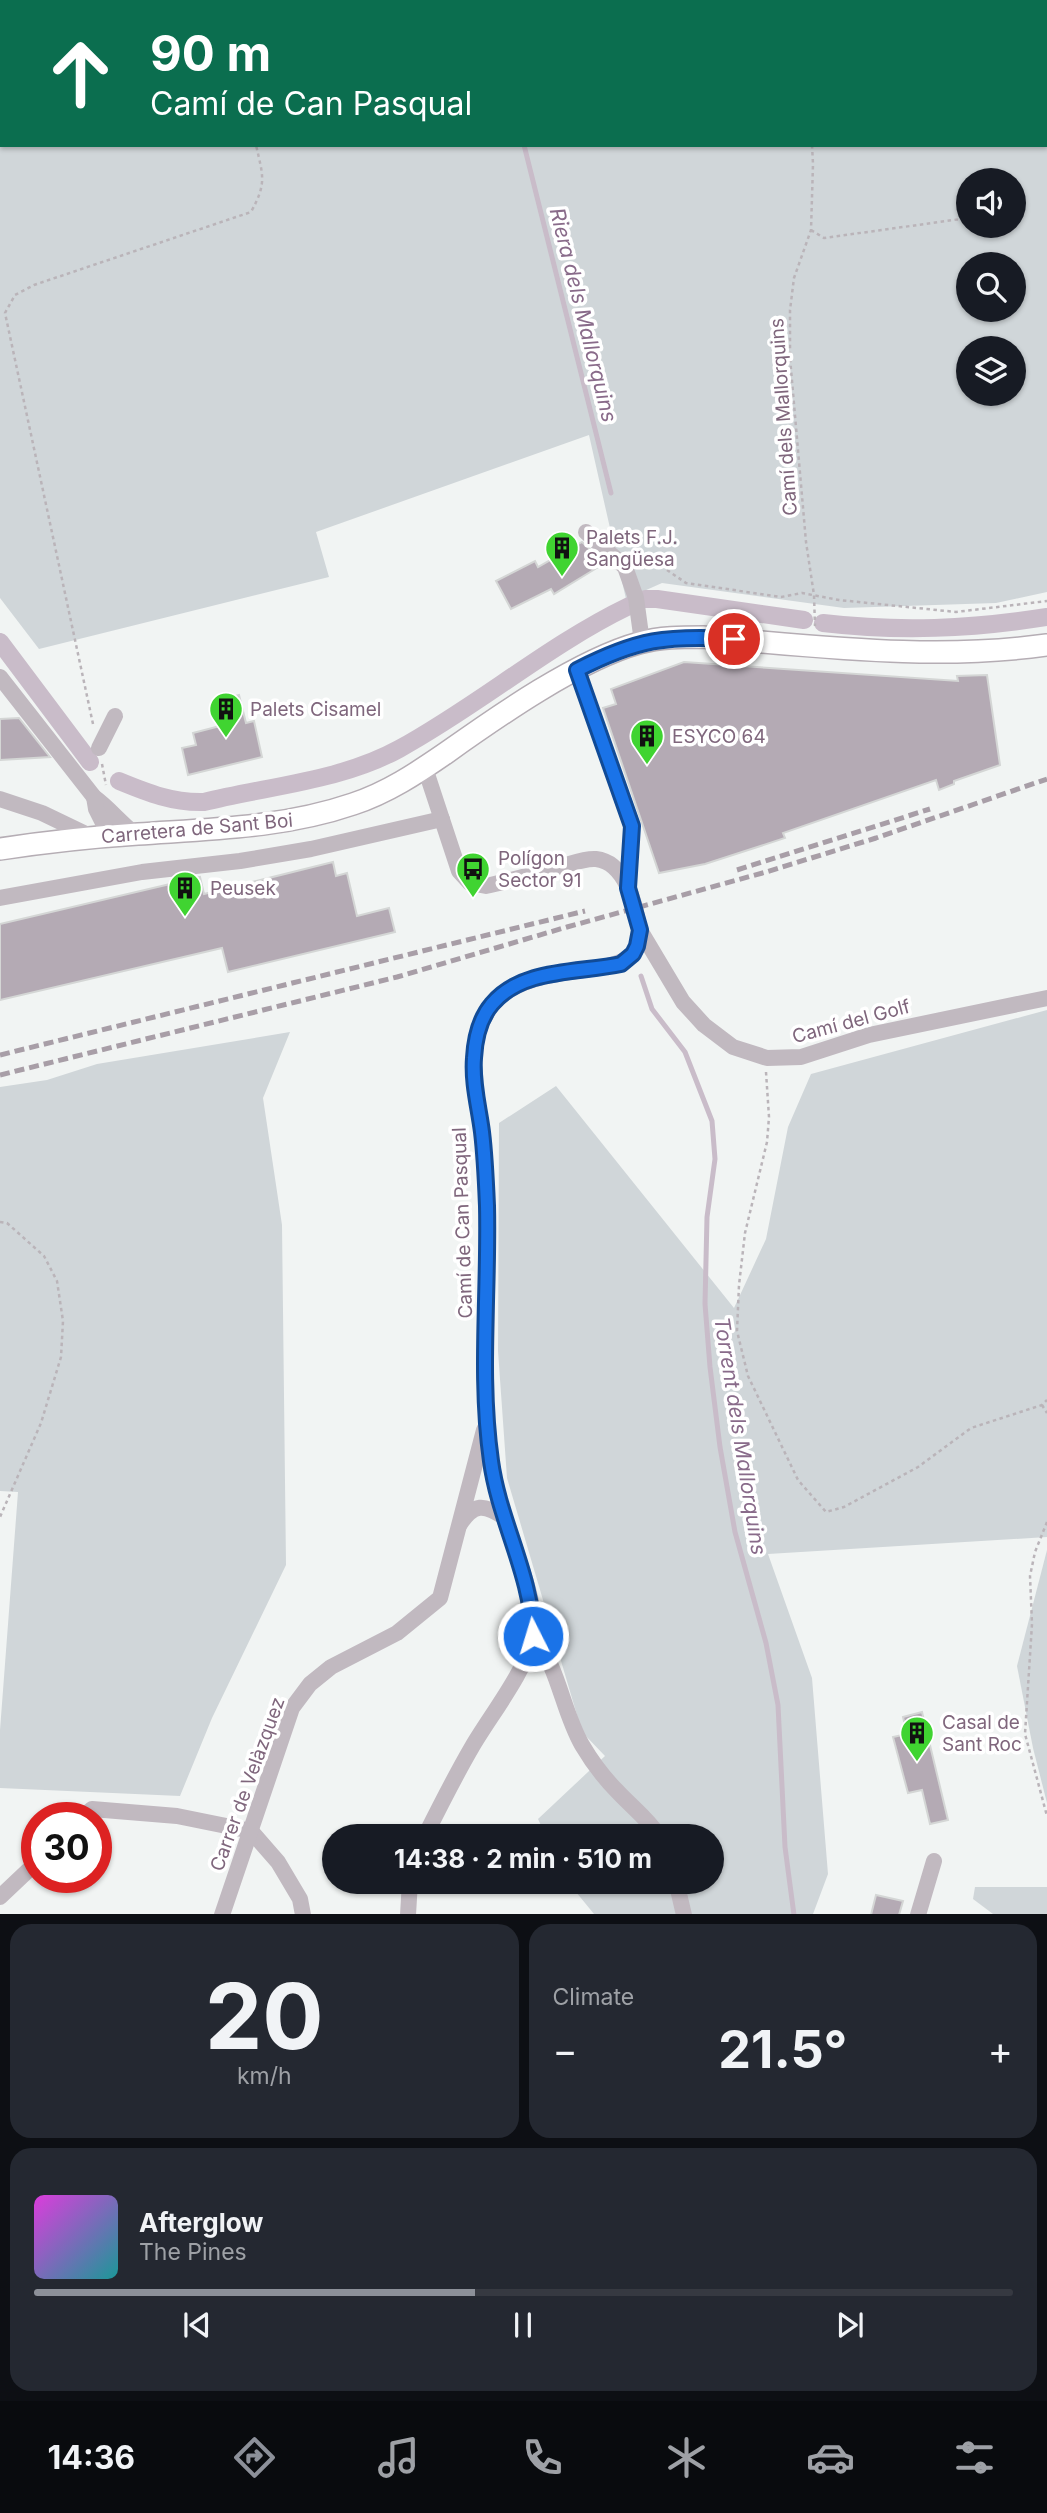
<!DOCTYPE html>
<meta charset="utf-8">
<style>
:root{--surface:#171b24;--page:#242831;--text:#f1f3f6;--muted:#9ea1a6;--line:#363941;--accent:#8c9099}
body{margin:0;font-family:Inter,sans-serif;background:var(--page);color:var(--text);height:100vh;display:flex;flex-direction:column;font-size:26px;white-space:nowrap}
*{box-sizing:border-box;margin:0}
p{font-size:23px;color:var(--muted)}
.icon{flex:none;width:38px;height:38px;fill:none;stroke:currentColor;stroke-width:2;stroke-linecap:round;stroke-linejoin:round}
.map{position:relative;height:1914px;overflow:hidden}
.sheet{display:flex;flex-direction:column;gap:10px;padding:10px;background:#0d0f14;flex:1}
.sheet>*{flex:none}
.hud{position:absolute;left:0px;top:0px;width:1048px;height:147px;box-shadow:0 2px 5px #0004;background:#0b6e4f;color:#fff;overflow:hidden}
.controls{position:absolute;left:956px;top:168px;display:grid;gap:14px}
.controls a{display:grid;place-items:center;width:70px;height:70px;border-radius:50%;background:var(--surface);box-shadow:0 2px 5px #0004;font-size:35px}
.speed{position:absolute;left:21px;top:1802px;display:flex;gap:14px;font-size:35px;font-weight:700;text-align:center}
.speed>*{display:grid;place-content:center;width:91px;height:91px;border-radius:50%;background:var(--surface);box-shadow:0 2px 5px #0004;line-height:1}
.speed .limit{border:10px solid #d22;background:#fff;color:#111}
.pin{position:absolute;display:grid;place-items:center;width:60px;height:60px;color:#fff;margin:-30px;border:4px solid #fff;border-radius:50%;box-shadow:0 2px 7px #0007}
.me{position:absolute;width:77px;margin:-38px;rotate:355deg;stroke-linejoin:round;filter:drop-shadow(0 0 5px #0008)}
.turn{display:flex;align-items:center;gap:24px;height:147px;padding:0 35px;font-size:32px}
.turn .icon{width:91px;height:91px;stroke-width:2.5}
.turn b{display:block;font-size:49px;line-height:60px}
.big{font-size:52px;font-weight:700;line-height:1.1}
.sheet .card{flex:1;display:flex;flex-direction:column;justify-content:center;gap:10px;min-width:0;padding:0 24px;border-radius:21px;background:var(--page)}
.sheet .dial{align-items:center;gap:0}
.dial b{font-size:91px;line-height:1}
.song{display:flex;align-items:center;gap:21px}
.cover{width:84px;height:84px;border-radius:10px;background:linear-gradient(135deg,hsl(300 70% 55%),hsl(180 70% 35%))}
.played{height:7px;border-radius:4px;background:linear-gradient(90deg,var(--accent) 45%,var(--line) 45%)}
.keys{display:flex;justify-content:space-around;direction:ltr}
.heat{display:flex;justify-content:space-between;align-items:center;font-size:38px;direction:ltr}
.sheet .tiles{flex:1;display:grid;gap:10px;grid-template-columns:1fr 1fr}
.card:last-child{grid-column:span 2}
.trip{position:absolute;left:322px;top:1824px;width:402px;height:70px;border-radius:35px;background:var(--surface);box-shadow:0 2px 5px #0004;font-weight:700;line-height:70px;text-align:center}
.menu{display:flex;height:112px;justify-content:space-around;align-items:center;background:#090b0e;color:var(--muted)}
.menu .icon{width:49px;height:49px}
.menu .current{color:var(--accent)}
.menu b{font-size:32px;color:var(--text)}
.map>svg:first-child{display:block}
</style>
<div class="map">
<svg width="1047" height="1915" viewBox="0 0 1047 1915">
<rect width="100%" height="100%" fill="#f1f4f3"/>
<g fill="#d0d6d9" fill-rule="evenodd">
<path d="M0 0H1047V592L996 603 844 608 662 583 626 599 589 435 316 532 329 577 39 649 0 598ZM2 2H1046V145H2ZM968 180H1013V226H968ZM968 264H1013V310H968ZM968 348H1013V394H968Z"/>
<polygon points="1047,1010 1047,1537 768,1554 812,1678 828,1874 813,1914 594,1914 567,1881 712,1881 712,1836 546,1836 538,1819 605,1756 582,1732 507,1478 498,1351 499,1123 556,1086 734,1308 766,1239 788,1127 811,1074"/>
<polygon points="290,1032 263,1098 282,1225 286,1565 212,1718 180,1796 0,1788 0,1730 18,1492 0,1491 0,1087 47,1080 97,1064"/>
<polygon points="1047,1550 1047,1803 1033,1748 1017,1666"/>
<polygon points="975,1887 1047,1887 1047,1914 993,1914 973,1899"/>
</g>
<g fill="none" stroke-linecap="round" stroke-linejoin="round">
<g stroke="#c9bcc9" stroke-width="5">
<polyline points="487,0 487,2"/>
<polyline points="524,145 611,493"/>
<polyline points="641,976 652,1009 685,1052 712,1121 715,1159 707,1217 705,1304 710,1367 720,1447 735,1532 766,1643 778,1705 785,1847 794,1915"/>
</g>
<g stroke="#c9bcc9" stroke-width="18">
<polyline points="645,599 657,599 804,620"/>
<path d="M823 623C900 632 970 629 1047 617"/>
<polyline points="0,642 90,762"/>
<path d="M119 781C148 793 173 803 204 802 268 786 341 781 399 749 478 706 548 645 629 606"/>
</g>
</g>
<g fill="#b4aab4" stroke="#d4d6d5" stroke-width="2">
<polygon points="582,542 592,551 600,566 554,594 551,589 511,609 496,581 535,561 538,567"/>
<polygon points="684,662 958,681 957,676 987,675 1000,765 954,781 954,784 939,790 936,780 783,833 785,838 705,864 659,873 603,708 616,704 611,689"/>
<polygon points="239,695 246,723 254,721 262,757 188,775 182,748 196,745 193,733 220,726 216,701"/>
<polygon points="19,718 50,757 0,760 0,719"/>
<polygon points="333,862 336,876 347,873 357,916 389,908 395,932 228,972 222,948 0,1000 0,924 200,877 204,894"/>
<polygon points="922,1712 948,1820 930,1824 922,1790 908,1793 893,1737 907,1734 903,1717"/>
<polygon points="876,1895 903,1901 899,1915 871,1915"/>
</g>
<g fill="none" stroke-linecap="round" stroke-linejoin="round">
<g stroke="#b5adb4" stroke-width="24">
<path id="major" d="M0 849C46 842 92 837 138 834 210 829 283 828 353 804 387 793 417 773 446 753 498 716 578 660 639 643 660 637 682 637 703 637 818 646 931 661 1047 645"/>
</g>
<g stroke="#bab4b9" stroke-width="2.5" stroke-dasharray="3.5 3.5" stroke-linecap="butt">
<polyline points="221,0 221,2"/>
<polyline points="787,0 787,2"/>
<polyline points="812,145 813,164 811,230 794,278 790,310 790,358 806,542 814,595 815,626"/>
<polyline points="811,230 824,238 968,218"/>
<polyline points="667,570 686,583 781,597 802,593 839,600 956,612 1047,601"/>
<path d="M93 724 5 313 15 295 34 285 251 212C267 183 263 176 256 145"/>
<polyline points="102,764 106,785"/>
<polyline points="766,1072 769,1117 767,1142 745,1233 739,1285 737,1331 748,1376 798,1480 826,1512 844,1507 918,1467 971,1428 1042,1405 1047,1400"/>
<polyline points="0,1222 7,1223 44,1256 57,1281 63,1321 61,1357 41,1423 0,1517"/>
<polyline points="1042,1405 1047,1413"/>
<polyline points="1047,1522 1035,1552 1030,1576 1032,1624 1025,1734 1047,1816"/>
</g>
<g stroke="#c1b9c0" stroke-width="16">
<polyline points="586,532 625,567 636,598 642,642"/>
<polyline points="577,670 632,826 628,886"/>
<path d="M0 677 94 797C109 808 120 822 135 834"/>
<polyline points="99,748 115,716"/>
<polyline points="94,797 96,809 110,837"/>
<polyline points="0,799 42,813 94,838"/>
<polyline points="0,898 142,872 240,861 311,849 442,819"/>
<polyline points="640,930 683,1002 704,1025 733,1047 767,1058 801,1057 869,1035 1047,998"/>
<path d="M460 1524C474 1503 484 1504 504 1517"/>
<path d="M533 1636C559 1667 562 1710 582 1745 592 1762 604 1778 618 1792 632 1807 648 1819 659 1836"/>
<polyline points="82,1818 92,1809 177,1816 251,1831 278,1862 300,1899 303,1915"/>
<path d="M425 1836C440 1806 455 1776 472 1747 490 1716 526 1671 533 1637 539 1606 515 1551 505 1521 499 1504 495 1485 491 1466 485 1434 486 1399 486 1366 486 1314 488 1261 487 1209 486 1184 485 1159 482 1134 479 1109 472 1083 474 1059 481 927 649 1005 639 929 636 904 625 862 596 859 584 858 571 864 559 867 535 873 511 881 486 886L470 883 459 871 425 768"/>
<polyline points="676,1881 684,1915"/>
<polyline points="0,1897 37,1862"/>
<polyline points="222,1915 292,1708 310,1684 331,1667 397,1633 440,1598 484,1430"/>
<polyline points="408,1915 410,1881"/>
<polyline points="918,1915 934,1861"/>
</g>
<use href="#major" stroke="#fff" stroke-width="21"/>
<g stroke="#a89ea7" stroke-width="5" stroke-dasharray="10 5" stroke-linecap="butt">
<polyline points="737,870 930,809"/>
<polyline points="0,1055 585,911"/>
<polyline points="0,1075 397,977 567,927 766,872 876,838 1047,779"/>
</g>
</g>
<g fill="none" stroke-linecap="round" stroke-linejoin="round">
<g stroke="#114b97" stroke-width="18">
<path id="route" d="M533 1636C532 1575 499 1521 491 1461 479 1377 489 1291 487 1206 486 1182 485 1157 482 1132 479 1108 472 1083 474 1058 475 1040 480 1018 492 1004 522 968 579 973 621 964L633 954 637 946 640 930 628 888 632 826 577 670C637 639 667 635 734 639"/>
</g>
<use href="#route" stroke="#1a73e8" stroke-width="12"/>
</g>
<defs>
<g id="building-pin" transform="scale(1.75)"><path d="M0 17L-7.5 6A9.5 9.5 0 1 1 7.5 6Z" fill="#40d431" stroke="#fff"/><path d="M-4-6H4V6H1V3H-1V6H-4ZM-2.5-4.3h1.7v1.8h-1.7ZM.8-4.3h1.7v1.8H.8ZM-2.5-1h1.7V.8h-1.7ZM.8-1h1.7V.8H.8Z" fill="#111"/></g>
<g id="bus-pin" transform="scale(1.75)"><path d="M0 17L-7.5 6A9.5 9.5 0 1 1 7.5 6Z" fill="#40d431" stroke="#fff"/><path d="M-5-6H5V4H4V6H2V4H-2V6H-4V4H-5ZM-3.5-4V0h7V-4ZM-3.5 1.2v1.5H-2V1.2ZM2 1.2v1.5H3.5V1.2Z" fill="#111"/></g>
</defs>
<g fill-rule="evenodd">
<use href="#building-pin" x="562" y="548"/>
<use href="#building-pin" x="226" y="709"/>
<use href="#building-pin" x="647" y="736"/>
<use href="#bus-pin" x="473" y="869"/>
<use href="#building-pin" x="185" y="888"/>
<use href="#building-pin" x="917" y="1733"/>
</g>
<g text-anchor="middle" stroke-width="7" stroke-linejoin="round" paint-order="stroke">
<g font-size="19" fill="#7f667c" stroke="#fff">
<text transform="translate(783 417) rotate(-94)" y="7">Camí dels Mallorquins</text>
<text transform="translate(197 828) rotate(-5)" y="7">Carretera de Sant Boi</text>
<text transform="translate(851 1021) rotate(-15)" y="7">Camí del Golf</text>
<text transform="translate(462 1223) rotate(-92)" y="7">Camí de Can Pasqual</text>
<text transform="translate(247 1784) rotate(-70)" y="7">Carrer de Velàzquez</text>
</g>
<g font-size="19" fill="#7f667c" stroke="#fff" text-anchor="start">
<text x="586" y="544">Palets F.J.<tspan x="586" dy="22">Sangüesa</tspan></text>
<text x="250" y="716">Palets Cisamel</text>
<text x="672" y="743">ESYCO 64</text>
<text x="498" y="865">Polígon<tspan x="498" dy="22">Sector 91</tspan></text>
<text x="210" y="895">Peusek</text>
<text x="942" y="1729">Casal de<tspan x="942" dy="22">Sant Roc</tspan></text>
</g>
<g font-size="21" font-style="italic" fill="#896b8a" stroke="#fff">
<text transform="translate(583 315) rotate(76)" y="7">Riera dels Mallorquins</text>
<text transform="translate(740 1436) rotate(81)" y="7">Torrent dels Mallorquins</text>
</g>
</g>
</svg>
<div class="controls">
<a><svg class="icon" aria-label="sound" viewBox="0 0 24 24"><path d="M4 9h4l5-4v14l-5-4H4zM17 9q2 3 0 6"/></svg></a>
<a><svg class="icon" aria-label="search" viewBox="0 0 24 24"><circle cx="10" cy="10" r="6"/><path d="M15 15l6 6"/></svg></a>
<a><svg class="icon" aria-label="layers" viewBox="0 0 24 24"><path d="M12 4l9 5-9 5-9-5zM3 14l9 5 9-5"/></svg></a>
</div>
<div class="speed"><div class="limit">30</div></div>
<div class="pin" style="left:734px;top:639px;background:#d93025"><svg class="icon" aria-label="arrive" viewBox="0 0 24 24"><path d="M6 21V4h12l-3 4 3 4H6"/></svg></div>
<svg class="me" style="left:533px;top:1636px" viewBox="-20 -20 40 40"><circle r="17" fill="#1a73e8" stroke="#fff" stroke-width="3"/><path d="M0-11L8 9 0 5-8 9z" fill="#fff"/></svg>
<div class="trip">14:38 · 2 min · 510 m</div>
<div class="hud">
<div class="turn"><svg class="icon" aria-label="ahead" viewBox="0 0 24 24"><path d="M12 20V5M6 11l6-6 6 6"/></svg><div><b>90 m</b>Camí de Can Pasqual</div></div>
</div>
</div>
<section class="sheet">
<div class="tiles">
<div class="card dial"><b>20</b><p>km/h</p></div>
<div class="card"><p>Climate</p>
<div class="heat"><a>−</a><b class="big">21.5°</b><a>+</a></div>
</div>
<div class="card">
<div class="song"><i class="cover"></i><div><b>Afterglow</b><p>The Pines</p></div></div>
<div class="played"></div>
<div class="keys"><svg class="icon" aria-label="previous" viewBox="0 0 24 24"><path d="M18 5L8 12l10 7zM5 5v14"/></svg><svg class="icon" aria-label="pause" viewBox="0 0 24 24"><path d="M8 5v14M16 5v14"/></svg><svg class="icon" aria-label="next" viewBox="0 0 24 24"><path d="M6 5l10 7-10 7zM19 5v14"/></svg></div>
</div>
</div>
</section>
<nav class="menu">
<b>14:36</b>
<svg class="icon current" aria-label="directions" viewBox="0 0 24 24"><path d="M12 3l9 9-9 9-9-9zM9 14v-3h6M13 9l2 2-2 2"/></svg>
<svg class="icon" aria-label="music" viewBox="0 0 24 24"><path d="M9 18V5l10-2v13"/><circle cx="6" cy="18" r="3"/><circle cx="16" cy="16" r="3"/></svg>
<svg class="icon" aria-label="phone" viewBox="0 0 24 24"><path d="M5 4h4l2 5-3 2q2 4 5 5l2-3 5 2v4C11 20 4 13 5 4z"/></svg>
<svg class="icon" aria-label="climate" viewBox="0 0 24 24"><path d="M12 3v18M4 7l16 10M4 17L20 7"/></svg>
<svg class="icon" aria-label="car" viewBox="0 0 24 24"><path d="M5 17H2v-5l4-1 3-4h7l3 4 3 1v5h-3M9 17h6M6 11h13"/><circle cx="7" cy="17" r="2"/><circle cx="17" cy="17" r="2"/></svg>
<svg class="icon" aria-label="filters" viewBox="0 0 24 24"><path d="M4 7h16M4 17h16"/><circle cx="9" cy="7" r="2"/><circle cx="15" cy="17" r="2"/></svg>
</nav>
